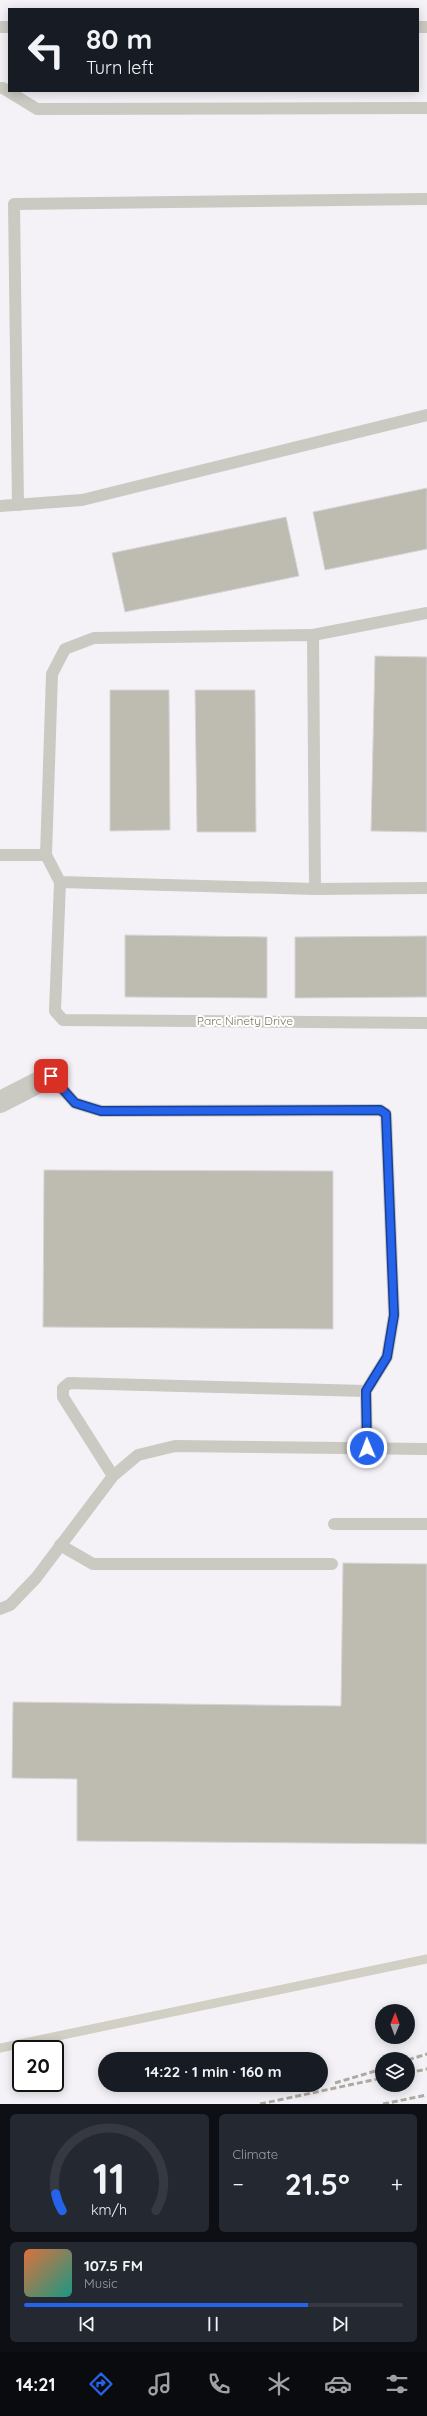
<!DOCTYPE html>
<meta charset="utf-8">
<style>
:root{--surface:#171b24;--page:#242831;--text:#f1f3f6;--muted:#9ea1a6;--line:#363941;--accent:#2563eb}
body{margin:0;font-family:Quicksand,sans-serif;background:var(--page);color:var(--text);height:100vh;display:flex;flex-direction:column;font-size:15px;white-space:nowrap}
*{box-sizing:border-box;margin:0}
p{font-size:13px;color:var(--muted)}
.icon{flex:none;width:22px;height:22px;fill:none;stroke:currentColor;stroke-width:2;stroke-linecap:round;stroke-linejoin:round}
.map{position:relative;height:2104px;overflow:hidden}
.panel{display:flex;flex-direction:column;gap:10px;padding:10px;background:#0d0f14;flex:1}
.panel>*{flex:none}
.guide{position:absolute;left:8px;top:8px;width:411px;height:84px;border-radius:0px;box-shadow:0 2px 10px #0003;background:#171b24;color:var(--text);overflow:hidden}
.needle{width:26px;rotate:1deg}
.tools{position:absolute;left:375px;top:2004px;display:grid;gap:8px}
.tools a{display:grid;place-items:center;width:40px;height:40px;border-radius:50%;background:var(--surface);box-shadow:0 2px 10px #0003;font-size:20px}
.speed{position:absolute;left:12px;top:2040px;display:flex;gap:8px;font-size:20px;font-weight:700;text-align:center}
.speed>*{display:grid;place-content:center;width:52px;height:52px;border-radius:50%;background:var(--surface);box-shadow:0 2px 10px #0003;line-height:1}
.speed .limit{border:2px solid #111;border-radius:6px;background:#fff;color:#111}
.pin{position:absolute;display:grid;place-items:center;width:34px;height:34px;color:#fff;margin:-17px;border-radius:8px;box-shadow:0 2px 6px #0006}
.me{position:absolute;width:44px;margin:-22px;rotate:359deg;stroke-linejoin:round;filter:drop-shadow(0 0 3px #0008)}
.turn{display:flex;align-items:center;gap:14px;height:84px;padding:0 12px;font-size:18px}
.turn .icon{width:52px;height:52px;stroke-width:2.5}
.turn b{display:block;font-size:28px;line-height:34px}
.big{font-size:30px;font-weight:700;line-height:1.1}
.panel .card{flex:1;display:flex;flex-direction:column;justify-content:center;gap:6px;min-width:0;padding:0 14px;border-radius:6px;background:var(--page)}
.panel .dial{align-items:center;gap:0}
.dial svg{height:104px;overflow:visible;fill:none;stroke:var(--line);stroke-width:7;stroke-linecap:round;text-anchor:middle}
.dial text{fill:var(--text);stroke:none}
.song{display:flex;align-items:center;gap:12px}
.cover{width:48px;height:48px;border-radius:6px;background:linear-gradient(135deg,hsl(20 70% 55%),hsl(170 70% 35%))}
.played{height:4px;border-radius:2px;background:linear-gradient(90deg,var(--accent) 75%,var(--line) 75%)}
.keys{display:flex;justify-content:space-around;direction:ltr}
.heat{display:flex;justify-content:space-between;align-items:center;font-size:22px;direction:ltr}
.panel .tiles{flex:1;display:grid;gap:10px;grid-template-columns:1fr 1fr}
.card:last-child{grid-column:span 2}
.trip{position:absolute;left:98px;top:2052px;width:230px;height:40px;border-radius:20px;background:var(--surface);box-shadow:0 2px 10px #0003;font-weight:700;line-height:40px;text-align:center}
.dock{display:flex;height:64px;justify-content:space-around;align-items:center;background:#090b0e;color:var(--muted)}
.dock .icon{width:28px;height:28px}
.dock .selected{color:var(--accent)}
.dock b{font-size:18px;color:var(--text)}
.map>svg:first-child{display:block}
</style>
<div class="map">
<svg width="427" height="2104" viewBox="0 0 427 2104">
<rect width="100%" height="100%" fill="#f4f2f6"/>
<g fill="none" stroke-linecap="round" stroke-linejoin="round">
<polyline stroke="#d2cfc5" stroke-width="9" points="0,2048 427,1959"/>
</g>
<g fill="#bebcb1" stroke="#d6d5d7">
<polygon points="427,488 427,549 325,570 313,512"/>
<polygon points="286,517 299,576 125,612 112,553"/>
<polygon points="375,656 427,657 427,832 371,831"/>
<polygon points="110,690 169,690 170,830 110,831"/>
<polygon points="195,690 255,690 256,832 197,832"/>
<polygon points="125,935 267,937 267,998 125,997"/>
<polygon points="427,936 427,997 295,998 295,937"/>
<polygon points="44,1170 333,1171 333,1329 43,1327"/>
<polygon points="343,1563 427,1564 427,1844 77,1841 77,1779 12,1778 13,1702 341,1706"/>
</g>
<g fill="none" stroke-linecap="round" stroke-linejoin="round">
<g stroke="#cacac3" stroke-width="12">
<polyline points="0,27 9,27"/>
<polyline points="418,27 427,27"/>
<polyline points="0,88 3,88 37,109 427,108"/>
<polyline points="18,505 14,204 427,199"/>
<polyline points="0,506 82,500 427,415"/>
<polyline points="313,635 427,613"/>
<polyline points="0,855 46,855 60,882 315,889 427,888"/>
<polyline points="46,855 52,674 65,649 94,638 313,635 315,889"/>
<polyline points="60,882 55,1011 63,1020 427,1023"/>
<polyline points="51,1076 75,1103 101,1111 380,1110 386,1114 394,1315 387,1357 366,1391 69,1383 63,1388 63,1397 113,1476"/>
<polyline points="366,1391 367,1448"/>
<polyline points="334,1524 427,1524"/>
<polyline points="60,1545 93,1564 332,1564"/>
<polyline points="0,1609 10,1605 36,1578 113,1476 138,1455 175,1446 427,1449"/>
</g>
<polyline stroke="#cacac3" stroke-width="22" points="0,1102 51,1076"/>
<g stroke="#adab9f" stroke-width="3" stroke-dasharray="6 3" stroke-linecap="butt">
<polyline points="408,2060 427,2054"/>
<polyline points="408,2073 427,2069"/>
<polyline points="335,2083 382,2069"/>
<polyline points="260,2104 382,2078"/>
<polyline points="383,2104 427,2095"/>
</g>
</g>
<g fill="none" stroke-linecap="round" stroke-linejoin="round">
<g stroke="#184099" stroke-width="10">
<polyline id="route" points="51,1076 75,1103 101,1111 380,1110 386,1114 394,1315 387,1357 366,1391 367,1448"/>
</g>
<use href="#route" stroke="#2563eb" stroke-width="7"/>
</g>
<g text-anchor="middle" stroke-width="4" stroke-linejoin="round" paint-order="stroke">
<g font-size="12" fill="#79765c" stroke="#fff">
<text x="245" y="1025">Parc Ninety Drive</text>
</g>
</g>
</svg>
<div class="tools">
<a><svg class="needle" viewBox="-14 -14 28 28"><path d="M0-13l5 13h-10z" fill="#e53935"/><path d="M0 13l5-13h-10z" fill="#9ea1a6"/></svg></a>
<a><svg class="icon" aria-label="layers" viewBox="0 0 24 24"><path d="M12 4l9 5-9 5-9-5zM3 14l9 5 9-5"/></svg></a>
</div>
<div class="speed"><div class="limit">20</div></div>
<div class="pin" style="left:51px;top:1076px;background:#d93025"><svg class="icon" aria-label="arrive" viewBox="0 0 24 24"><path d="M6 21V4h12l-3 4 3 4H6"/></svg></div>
<svg class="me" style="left:367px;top:1448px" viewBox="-20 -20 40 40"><circle r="17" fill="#2563eb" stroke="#fff" stroke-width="3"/><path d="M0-11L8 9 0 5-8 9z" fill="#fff"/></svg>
<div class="trip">14:22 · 1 min · 160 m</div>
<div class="guide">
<div class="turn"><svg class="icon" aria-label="left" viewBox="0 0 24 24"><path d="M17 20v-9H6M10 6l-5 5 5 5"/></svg><div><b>80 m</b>Turn left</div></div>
</div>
</div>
<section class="panel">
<div class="tiles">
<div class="card dial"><svg viewBox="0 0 100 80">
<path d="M14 69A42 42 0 1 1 86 69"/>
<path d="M14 69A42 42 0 0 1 9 56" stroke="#2563eb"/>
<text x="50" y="56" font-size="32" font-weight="700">11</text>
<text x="50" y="72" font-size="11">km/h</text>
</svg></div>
<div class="card"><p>Climate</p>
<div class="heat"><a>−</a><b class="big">21.5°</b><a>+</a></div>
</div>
<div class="card">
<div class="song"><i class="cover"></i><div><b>107.5 FM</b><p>Music</p></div></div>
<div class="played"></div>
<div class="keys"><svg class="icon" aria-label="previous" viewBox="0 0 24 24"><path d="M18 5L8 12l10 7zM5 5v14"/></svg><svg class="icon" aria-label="pause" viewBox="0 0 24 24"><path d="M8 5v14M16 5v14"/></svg><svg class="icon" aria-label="next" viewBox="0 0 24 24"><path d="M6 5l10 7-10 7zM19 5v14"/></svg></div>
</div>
</div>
</section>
<nav class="dock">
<b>14:21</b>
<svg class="icon selected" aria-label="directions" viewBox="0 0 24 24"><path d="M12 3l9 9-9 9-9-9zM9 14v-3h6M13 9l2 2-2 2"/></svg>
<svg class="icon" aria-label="music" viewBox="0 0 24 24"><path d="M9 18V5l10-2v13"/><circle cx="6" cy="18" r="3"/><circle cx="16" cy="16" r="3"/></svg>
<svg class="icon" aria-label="phone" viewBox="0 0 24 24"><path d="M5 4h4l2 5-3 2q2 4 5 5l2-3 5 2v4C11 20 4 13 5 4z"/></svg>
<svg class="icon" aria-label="climate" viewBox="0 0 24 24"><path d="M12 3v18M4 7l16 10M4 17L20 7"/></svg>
<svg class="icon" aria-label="car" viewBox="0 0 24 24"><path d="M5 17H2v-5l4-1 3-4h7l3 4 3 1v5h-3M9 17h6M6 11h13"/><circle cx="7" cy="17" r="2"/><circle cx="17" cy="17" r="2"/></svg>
<svg class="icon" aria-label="filters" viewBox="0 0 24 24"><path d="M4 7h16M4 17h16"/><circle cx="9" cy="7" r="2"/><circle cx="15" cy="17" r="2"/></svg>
</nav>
